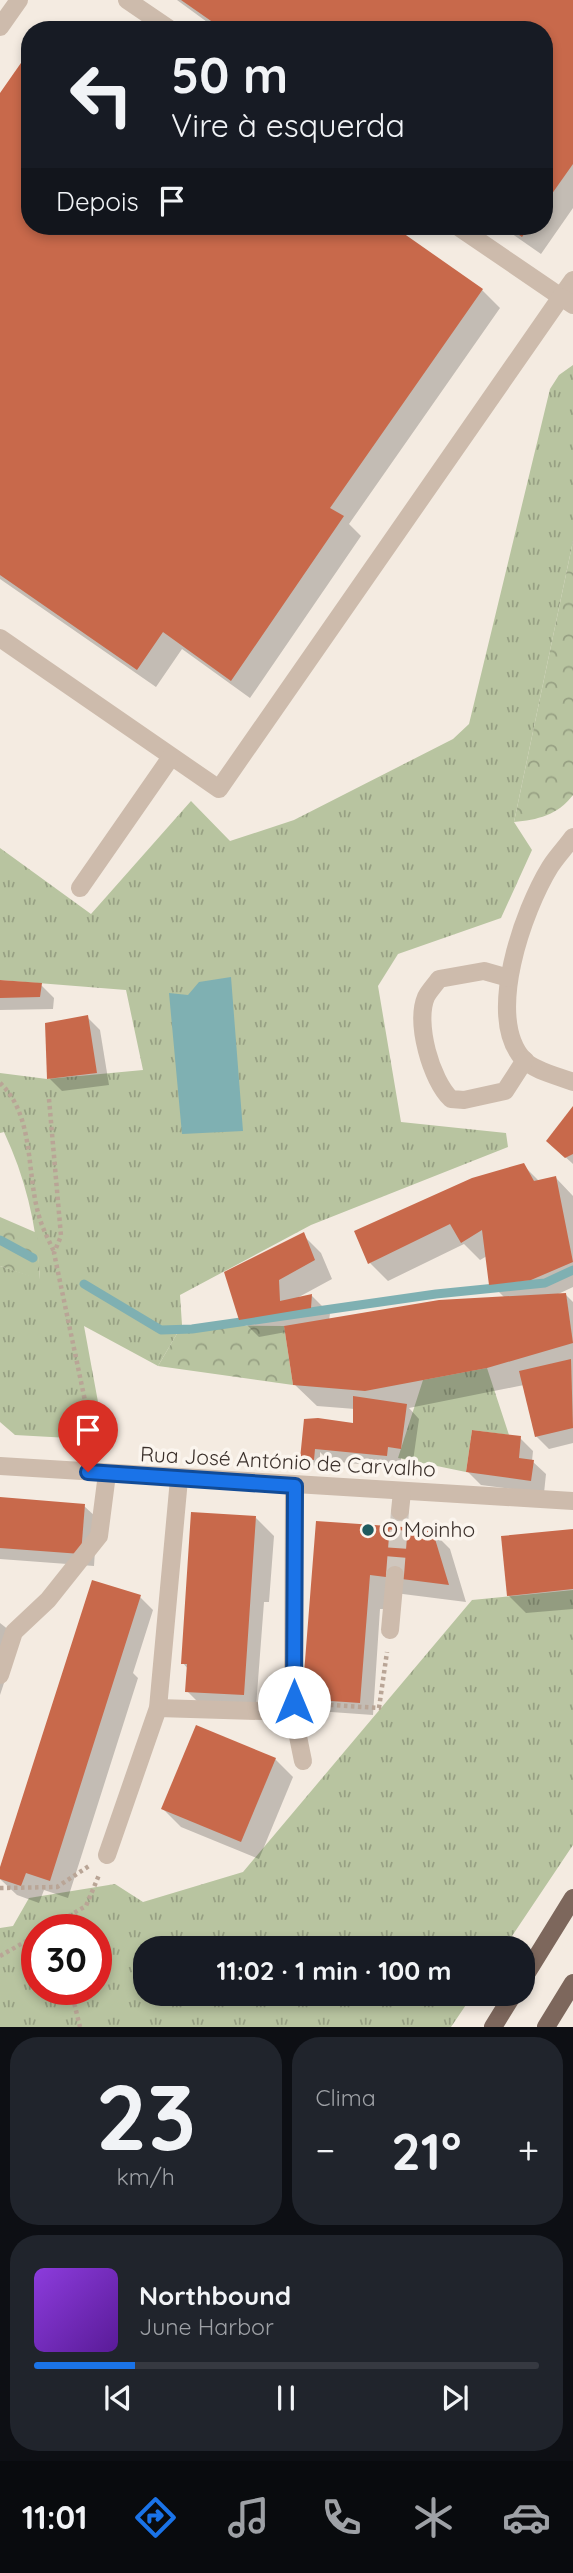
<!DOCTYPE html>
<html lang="pt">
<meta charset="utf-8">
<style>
:root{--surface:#171b24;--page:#20242c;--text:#f1f3f6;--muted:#9ea1a6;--line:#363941;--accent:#1a73e8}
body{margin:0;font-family:Quicksand,sans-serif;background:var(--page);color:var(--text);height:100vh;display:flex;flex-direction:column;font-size:26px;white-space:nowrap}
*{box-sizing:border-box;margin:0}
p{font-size:23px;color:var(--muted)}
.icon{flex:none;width:38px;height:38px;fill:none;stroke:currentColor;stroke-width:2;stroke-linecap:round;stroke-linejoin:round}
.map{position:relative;height:2027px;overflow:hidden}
.drawer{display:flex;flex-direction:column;gap:10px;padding:10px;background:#0d0f14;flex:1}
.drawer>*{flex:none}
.banner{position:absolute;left:21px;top:21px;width:532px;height:214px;border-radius:28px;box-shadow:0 4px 10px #0003;background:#171b24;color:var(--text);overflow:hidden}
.speed{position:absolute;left:21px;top:1914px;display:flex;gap:14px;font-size:35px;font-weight:700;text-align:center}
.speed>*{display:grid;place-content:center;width:91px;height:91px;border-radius:50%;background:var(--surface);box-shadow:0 4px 10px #0003;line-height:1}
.speed .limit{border:10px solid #d22;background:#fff;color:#111}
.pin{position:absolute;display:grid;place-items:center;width:60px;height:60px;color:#fff;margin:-72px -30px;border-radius:50% 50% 50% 0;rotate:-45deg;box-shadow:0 0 7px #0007}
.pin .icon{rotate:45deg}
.me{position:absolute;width:77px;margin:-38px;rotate:0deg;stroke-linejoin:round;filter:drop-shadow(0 0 5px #0008)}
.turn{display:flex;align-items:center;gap:24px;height:147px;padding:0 35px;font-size:32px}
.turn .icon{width:91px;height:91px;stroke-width:2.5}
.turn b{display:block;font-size:49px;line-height:60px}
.then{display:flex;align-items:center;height:66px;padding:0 35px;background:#0003;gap:14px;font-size:26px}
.big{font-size:52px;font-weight:700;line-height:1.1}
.drawer .card{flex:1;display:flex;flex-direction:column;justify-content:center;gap:10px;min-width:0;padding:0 24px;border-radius:28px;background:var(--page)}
.drawer .dial{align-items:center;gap:0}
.dial b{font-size:91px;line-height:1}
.song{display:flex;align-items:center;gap:21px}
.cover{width:84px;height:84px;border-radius:10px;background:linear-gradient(135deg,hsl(270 70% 55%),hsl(270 70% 35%))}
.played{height:7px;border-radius:4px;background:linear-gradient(90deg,var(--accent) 20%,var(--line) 20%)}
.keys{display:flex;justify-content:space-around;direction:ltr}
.heat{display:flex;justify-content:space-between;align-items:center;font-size:38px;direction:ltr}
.drawer .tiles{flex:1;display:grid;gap:10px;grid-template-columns:1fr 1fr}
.card:last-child{grid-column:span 2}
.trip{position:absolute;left:133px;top:1936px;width:402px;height:70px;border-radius:28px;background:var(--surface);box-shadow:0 4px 10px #0003;font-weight:700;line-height:70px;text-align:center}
.dock{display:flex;height:112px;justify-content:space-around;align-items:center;background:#090b0e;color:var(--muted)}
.dock .icon{width:49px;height:49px}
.dock .current{color:var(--accent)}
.dock b{font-size:32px;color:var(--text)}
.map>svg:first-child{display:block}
</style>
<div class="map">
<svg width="573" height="2027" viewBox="0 0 573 2027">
<defs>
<pattern id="grass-tufts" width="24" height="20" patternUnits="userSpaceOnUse" patternTransform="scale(1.75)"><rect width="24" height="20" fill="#b8c4a0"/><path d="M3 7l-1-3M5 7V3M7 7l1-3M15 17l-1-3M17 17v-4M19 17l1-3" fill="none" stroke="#97a083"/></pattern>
<pattern id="forest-crowns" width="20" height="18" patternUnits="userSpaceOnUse" patternTransform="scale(1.75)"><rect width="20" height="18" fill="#b8c4a0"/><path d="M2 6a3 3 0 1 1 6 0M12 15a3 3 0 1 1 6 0" fill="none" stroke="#97a083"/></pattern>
</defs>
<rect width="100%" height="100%" fill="#f4ebe1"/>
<g fill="url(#grass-tufts)" fill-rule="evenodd">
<path d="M573 365V541L514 822 532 850 501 918 398 954 378 986 401 1122 506 1133 508 1147 311 1225 180 1295 182 1325 158 1366 84 1326 105 1440 15 1435 0 1422V1266L40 1279C37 1227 26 1179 4 1132L0 1133V1073L47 1079 143 1070 126 990 0 980V848L91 914 191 801 230 841 294 820 453 739 469 724 550 389 559 375Z"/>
<polygon points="487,1368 509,1435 472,1430 466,1472 398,1458 423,1380"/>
<path d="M573 1590V1845L504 1948H145V1993H474L451 2027H0V1928L13 1926 29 1898 115 1884 143 1902 243 1872 472 1600ZM37 1930H96V1990H37Z"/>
</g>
<g fill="url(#forest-crowns)">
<path d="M573 541V795C558 815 537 820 514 822Z"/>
<polygon points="0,1217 37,1233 40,1280 0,1266"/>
<polygon points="182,1325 284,1326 293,1385 158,1366"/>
</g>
<polygon fill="#7fb0b2" points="231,977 243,1131 182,1134 169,993 188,995 199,982"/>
<g fill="#0003">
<polygon points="177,0 573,0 573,208 541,254 501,226 544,226 544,30 218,30"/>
<polygon points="0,97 30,226 390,226 482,290 500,308 349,524 361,536 250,698 182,649 156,687 0,579"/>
<polygon points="0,981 41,985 54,998 53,1009 0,1010"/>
<polygon points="87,1017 100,1030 109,1085 62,1091 49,1078"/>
<polygon points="573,1109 573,1164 561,1153"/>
<polygon points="523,1165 540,1182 556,1178 573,1196 573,1287 556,1295 566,1295 573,1302 573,1443 549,1449 536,1436 524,1385 409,1408 419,1419 413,1461 401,1458 400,1468 329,1461 320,1452 320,1466 308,1465 302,1458 305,1421 355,1425 355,1409 317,1406 294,1384 286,1332 259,1337 241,1319 303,1235 321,1253 332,1279 297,1298 312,1296 330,1314 329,1320 505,1298 491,1284 487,1256 480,1260 464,1244 388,1281 370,1263"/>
<polygon points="520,1438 533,1451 532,1461 546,1474 544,1493 481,1485 468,1472"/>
<polygon points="0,1499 84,1506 97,1518 94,1566 0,1559"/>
<polygon points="256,1518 274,1536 269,1602 264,1602 256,1707 200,1704 187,1691 188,1669 183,1663"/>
<polygon points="317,1523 432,1531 450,1549 466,1602 387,1592 386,1609 380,1609 373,1715 317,1711 304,1698"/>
<polygon points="573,1531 573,1609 526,1613 508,1595"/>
<polygon points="140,1597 153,1610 133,1673 138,1678 68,1898 44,1890 39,1903 17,1895 0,1879 0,1874"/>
<polygon points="0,1623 19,1638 0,1695"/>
<polygon points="275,1759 293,1777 259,1859 181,1827 163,1809"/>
</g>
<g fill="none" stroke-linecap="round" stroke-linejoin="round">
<g stroke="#7fb0b2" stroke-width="9">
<polyline points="0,1240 33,1258"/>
<polyline points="84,1284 161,1330 192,1329 436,1294 545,1283 573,1270"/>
</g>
</g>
<g fill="#c8694b">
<polygon points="181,0 573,0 573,164 544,205 544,30 224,30"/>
<polygon points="30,50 30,226 393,226 483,289 330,508 344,516 231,681 163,632 137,670 0,575 0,93"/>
<polygon points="506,226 530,226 522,237"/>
<polygon points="0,980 42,983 40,997 0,998"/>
<polygon points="88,1015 97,1073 47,1079 45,1023"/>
<polygon points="573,1106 573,1154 565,1158 546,1141"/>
<polygon points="524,1163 534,1181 556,1176 573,1262 531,1280 489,1285 482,1230 461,1243 450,1224 368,1264 354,1231 472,1178"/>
<polygon points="304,1232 315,1260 279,1280 280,1301 312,1294 311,1308 239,1320 224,1272"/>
<polygon points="566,1293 573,1343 487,1368 365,1391 293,1385 284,1326 439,1300"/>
<polygon points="571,1359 573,1428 535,1437 519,1371"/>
<polygon points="353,1396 407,1404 401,1449 388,1447 387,1456 315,1449 314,1460 300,1459 304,1419 318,1418 353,1423"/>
<polygon points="472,1430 521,1436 519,1458 534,1460 531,1481 466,1472"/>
<polygon points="0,1497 85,1504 81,1554 0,1548"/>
<polygon points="191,1512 256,1516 244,1695 185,1692 187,1664 181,1664"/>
<polygon points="316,1521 432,1529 449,1585 370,1575 360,1703 302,1699"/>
<polygon points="573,1529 573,1589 507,1596 501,1536"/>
<polygon points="92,1580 141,1595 50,1881 26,1873 21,1886 0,1879 0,1867"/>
<polygon points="196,1725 276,1758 241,1842 161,1809"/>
</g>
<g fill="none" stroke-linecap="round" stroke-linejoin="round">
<polyline stroke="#cfc6bd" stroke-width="18" stroke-dasharray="18 9" stroke-linecap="butt" points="395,1575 400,1511"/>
<g stroke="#b9a596" stroke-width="4.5" stroke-dasharray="3.5 3.5" stroke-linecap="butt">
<path d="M0 1083C35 1116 26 1173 39 1216 42 1228 49 1240 54 1252"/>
<polyline points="49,1099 61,1236 54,1253 88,1415 88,1451"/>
<polyline points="316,1704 379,1708 387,1652"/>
<polyline points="0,1888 57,1887 89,1866"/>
<polyline points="44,1930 86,1906 99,1875"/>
<polyline points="0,1956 37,1935"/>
<polyline points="71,1990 80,2027"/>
</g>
<g stroke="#cdbbac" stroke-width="18">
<polyline points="127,0 171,30"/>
<polyline points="0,27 19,0"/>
<polyline points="457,226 561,297 573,280"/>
<polyline points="0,638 219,789 561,297 573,305"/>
<path d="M573 837C566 847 557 856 550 867 524 909 484 1018 524 1060 535 1071 558 1076 573 1082"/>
<polyline points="80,888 171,757"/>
<path d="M509 978 484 971 439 979C435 985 429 991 426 997 415 1023 431 1080 451 1099L464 1100 505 1091 525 1060"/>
<polyline points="0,1466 573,1501"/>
<polyline points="400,1511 402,1492"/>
<polyline points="390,1630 395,1575"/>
<polyline points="0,1675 14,1632 48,1600 99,1536 107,1474"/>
<polyline points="158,1708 293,1712 294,1486"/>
<polyline points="293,1712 303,1761"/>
<polyline points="107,1855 158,1708 179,1479"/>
</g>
<g stroke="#7d675c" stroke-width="18">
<polyline points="523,1979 573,1898"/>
<polyline points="493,2027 514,1993"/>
<polyline points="546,2027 573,1983"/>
</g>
</g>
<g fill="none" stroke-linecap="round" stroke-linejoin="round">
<g stroke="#114b97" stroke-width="18">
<polyline id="route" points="88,1472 295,1486 294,1702"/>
</g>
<use href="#route" stroke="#1a73e8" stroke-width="12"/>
</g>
<circle fill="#1f5a5e" stroke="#fbf5ee" stroke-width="2.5" cx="368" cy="1530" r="7"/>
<g text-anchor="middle" stroke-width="7" stroke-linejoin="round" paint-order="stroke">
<g font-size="21" fill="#3b302b" stroke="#fbf5ee">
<text transform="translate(288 1462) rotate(3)" y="7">Rua José António de Carvalho</text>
</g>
<g font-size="21" fill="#3b302b" stroke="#fbf5ee" text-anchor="start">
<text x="382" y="1537">O Moinho</text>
</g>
</g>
</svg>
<div class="speed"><div class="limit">30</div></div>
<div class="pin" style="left:88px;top:1472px;background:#d93025"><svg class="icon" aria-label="arrive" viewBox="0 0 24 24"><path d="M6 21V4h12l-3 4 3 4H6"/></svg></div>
<svg class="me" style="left:294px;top:1702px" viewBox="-20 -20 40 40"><circle r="19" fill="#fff"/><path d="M0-13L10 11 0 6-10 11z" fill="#1a73e8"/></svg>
<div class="trip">11:02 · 1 min · 100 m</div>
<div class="banner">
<div class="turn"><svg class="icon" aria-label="left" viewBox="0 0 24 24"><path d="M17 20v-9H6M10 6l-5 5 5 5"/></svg><div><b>50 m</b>Vire à esquerda</div></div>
<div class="then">Depois<svg class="icon" aria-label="arrive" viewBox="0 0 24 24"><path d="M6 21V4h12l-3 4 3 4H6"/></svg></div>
</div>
</div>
<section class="drawer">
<div class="tiles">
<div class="card dial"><b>23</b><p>km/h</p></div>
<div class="card"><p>Clima</p>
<div class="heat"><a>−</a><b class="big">21°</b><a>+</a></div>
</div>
<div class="card">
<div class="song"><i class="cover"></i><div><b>Northbound</b><p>June Harbor</p></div></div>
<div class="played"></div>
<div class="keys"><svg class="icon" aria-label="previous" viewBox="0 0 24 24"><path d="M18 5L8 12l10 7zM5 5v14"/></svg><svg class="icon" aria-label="pause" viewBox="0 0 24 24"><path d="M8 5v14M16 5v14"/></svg><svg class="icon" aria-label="next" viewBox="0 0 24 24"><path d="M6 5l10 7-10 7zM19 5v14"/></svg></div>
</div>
</div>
</section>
<nav class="dock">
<b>11:01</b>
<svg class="icon current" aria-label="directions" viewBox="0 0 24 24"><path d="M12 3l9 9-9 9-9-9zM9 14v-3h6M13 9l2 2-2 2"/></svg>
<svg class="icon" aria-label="music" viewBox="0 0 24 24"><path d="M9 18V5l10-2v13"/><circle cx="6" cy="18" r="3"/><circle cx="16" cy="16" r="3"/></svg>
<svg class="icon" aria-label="phone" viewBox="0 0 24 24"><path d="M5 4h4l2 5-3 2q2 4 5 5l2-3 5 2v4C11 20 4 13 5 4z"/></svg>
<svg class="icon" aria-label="climate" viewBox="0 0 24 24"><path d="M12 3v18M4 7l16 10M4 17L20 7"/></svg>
<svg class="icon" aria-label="car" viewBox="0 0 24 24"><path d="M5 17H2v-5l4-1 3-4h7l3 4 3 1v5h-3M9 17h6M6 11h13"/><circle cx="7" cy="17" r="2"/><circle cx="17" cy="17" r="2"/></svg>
</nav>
